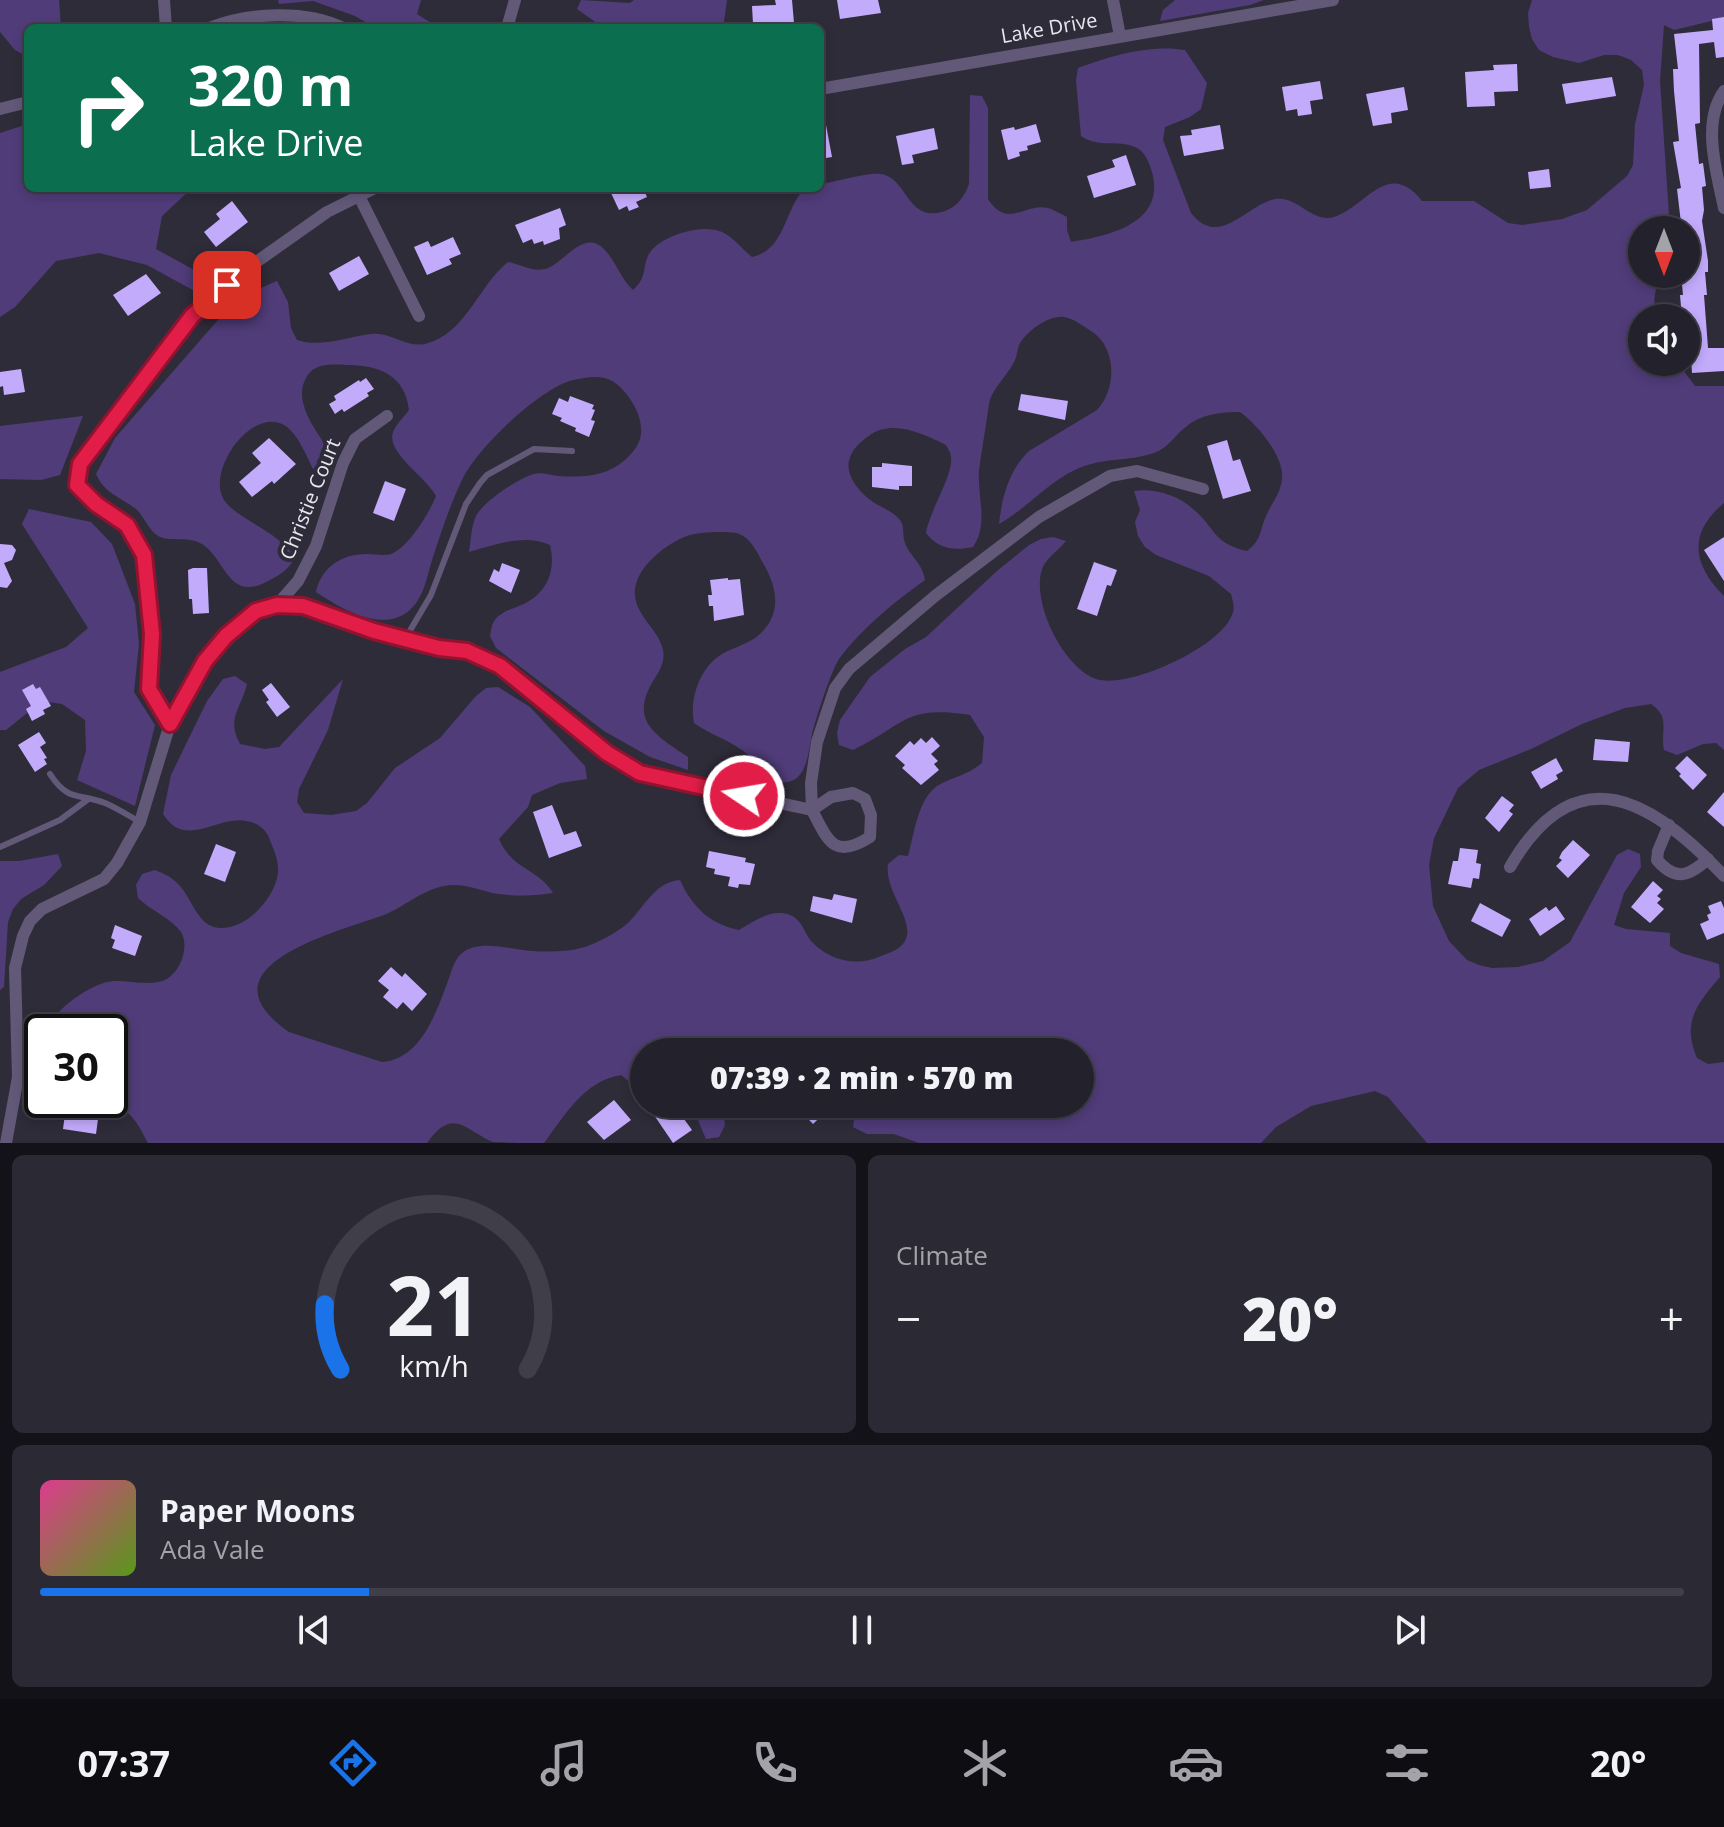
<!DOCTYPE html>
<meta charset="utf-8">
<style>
:root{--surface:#23212c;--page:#2b2934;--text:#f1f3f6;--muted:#a3a3a9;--line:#403e48;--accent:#1a73e8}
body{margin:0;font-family:"Open Sans",sans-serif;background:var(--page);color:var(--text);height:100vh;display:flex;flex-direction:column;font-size:30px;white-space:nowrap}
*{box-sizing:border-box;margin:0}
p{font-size:26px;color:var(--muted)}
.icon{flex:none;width:44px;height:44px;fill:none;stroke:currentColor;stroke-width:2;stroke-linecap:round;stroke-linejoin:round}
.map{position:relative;height:1143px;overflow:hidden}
.sheet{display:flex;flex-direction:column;gap:12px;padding:12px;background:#131218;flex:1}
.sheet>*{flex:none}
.top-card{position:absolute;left:24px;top:24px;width:800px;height:168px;border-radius:12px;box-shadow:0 4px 12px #0003,0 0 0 2px var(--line);background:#0b6e4f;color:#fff;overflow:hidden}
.needle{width:52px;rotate:180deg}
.controls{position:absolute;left:1628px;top:216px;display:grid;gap:16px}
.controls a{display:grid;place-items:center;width:72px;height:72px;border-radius:50%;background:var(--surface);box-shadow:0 4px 12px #0003,0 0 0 2px var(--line);font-size:40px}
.speed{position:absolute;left:24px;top:1014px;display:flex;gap:16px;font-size:40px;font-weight:700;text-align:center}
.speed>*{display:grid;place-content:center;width:104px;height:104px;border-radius:50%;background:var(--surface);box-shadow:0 4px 12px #0003,0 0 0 2px var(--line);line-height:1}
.speed .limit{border:4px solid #111;border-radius:12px;background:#fff;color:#111}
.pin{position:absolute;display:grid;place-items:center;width:68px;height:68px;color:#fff;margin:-34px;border-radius:16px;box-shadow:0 4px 12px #0006}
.me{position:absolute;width:88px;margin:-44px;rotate:282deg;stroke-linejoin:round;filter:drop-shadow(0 0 6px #0008)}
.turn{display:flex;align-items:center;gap:28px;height:168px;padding:0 32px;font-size:36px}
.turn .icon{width:104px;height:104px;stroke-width:2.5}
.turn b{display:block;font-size:56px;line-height:68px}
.big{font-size:60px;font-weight:800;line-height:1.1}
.sheet .tile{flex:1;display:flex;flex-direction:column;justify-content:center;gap:12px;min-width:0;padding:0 28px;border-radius:12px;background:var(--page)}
.sheet .dial{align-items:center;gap:0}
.dial svg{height:208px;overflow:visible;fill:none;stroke:var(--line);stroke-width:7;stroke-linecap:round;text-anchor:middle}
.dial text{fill:var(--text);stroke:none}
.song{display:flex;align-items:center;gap:24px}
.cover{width:96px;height:96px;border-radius:12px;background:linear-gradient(135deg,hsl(330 70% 55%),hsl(90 70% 35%))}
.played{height:8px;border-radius:4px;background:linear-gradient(90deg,var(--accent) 20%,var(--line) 20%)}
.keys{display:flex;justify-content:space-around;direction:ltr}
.heat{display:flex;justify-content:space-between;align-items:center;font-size:44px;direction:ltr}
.sheet .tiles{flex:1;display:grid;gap:12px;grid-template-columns:1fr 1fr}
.tile:last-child{grid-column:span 2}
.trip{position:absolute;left:630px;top:1038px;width:464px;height:80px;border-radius:40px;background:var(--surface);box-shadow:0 4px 12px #0003,0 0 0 2px var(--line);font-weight:800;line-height:80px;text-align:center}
.tab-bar{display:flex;height:128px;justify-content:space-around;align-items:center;background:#0e0d12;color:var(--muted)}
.tab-bar .icon{width:56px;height:56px}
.tab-bar .current{color:var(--accent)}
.tab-bar b{font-size:36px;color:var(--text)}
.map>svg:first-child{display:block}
</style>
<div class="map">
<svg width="1724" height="1143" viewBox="0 0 1724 1143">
<rect width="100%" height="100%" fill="#2f2c3a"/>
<g fill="#503c79">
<polygon points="0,0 59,0 61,28 28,28 28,57 15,50 0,32"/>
<polygon points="278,0 421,0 417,14 439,28 376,28 355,16 313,1 279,4"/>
<polygon points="581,0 630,3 634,0 727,0 723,28 604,28 577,9"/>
<polygon points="1175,0 1264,0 1250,5 1160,21 1163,10"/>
<path d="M1532 0H1724V18L1674 30 1664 25 1660 81 1670 230H1642V274H1662C1655 289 1651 302 1658 318H1642V362H1677L1695 386H1724V503C1688 533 1692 564 1724 596V750L1716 743 1703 744 1677 755 1664 750C1660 729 1671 718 1651 704L1625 708 1582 724 1531 749 1479 770 1458 788 1434 838 1429 865 1433 906 1449 941 1467 960 1479 965 1492 968 1518 967 1543 961 1570 942 1617 855 1628 849 1640 854 1641 867 1624 893 1614 925 1626 929 1670 933V946L1681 953 1719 964 1720 977C1696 1005 1682 1022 1697 1058L1708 1064 1724 1062V1143H1427L1388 1097 1375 1091 1311 1106 1276 1127 1261 1143H919L894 1134H867L853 1127 856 1104H1080V1052H644V1095H637L631 1083 621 1075C584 1081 565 1115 544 1143 530 1143 506 1143 493 1142 465 1130 453 1106 427 1143H148C137 1121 129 1108 104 1100H110V1032H44C54 1011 91 981 116 981 130 981 151 986 165 980 180 973 190 947 181 932 171 918 150 910 138 898L136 885 142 874 155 870C162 873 170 876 176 882 192 895 196 927 220 928 247 929 275 898 278 873 279 862 275 853 271 843 269 837 267 832 262 828 228 801 189 856 163 814L171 775 207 701 223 679 235 676 247 684C241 709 226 718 240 744L265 749 279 747 343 679 328 730 299 789 297 802 304 813 331 815 356 811 367 803 395 768 440 738 476 696 486 688 498 687 530 707 585 766 587 779 560 783 532 795 528 807 499 839C511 869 539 869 553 893 536 896 516 896 498 894 480 891 463 882 444 886 422 890 404 907 384 915 337 932 195 967 289 1032L382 1062C421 1059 436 1013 448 981 451 973 454 960 461 954 478 938 512 950 532 951 548 952 566 952 581 948 596 944 619 932 630 921 646 904 656 882 680 880 692 907 710 924 739 930 754 921 772 908 790 915 803 920 804 934 813 943 831 961 857 967 881 956 889 953 902 949 906 939 914 919 884 891 888 864L899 855 908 856C914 835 918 799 937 786 952 777 968 775 982 763L984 737 970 715C903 705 907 724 853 750L839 745 837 733 840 720 870 677 905 649 926 637 997 571 1029 545 1041 539 1053 537 1066 541C1059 550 1046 558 1042 569 1031 602 1063 667 1096 679 1127 690 1225 646 1233 612 1235 606 1232 599 1231 594L1209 576 1156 555 1145 547 1138 536 1135 522 1140 510 1134 491C1154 488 1178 495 1193 509 1216 528 1212 543 1247 551 1263 539 1259 530 1267 514 1272 503 1281 492 1282 479 1285 457 1257 424 1240 412 1223 412 1201 414 1187 426 1175 435 1168 448 1154 453 1128 462 1100 457 1075 470 1047 483 1026 509 999 524 1002 497 1009 470 1029 451L1097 410C1117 389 1117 347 1091 331 1083 326 1073 318 1064 317 1048 315 1026 332 1019 345 1017 351 1017 357 1014 362 1007 376 991 390 989 404 986 426 982 448 979 470 977 497 989 524 973 547 954 551 938 549 926 533 929 512 954 474 951 457 951 453 948 449 946 445 924 434 893 419 870 435 840 455 843 477 869 499 879 507 892 510 900 520 905 526 902 535 905 543 911 558 922 562 925 580 894 602 862 628 839 659 831 671 816 718 812 734 808 753 807 787 778 782 760 779 755 759 742 750 727 739 709 734 694 723 689 699 700 667 722 654 732 648 745 645 755 638 782 618 779 590 763 563 757 552 750 536 736 533 724 531 698 532 687 536 665 544 632 570 635 596 637 617 659 630 663 650 665 661 661 668 655 678 628 720 654 734 688 757V770L650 757 604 731 496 648 490 636C491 632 491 627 493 623 499 611 513 609 524 604 548 592 556 570 550 545 525 533 495 545 469 552 471 540 471 527 476 516 482 503 520 477 534 474 542 472 549 475 558 476 585 478 611 476 630 455 636 449 640 442 641 434 643 417 631 397 619 386 606 373 588 377 573 380 540 388 476 449 462 480 451 503 442 529 434 554 427 574 425 600 406 613 378 632 339 607 316 592 321 568 341 554 366 554 374 554 384 556 391 554 408 548 430 512 436 496 426 477 386 453 393 432 396 424 404 417 409 410 405 375 379 365 347 365 338 365 325 363 316 368 307 372 302 384 302 393 302 414 318 433 328 449L324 462 313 469C306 455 297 431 282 424 250 410 210 467 222 496 230 517 279 530 295 558 288 570 280 575 268 581 228 603 226 559 202 544 188 536 173 542 160 537 148 531 145 517 136 509 119 496 105 494 96 474L115 438 237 298 277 281 288 302 291 328 297 340C320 348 347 337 371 334 390 331 406 348 425 344 466 334 478 286 508 262 520 264 532 272 545 269 563 265 583 228 604 249 616 261 620 278 633 290 649 276 641 264 651 251 663 235 704 223 722 232 733 237 743 250 752 257 785 250 784 211 804 189L820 188V184C836 182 868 172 881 174 908 178 907 224 945 211 958 206 964 197 969 184L970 95 982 96 988 108V199C1008 230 1025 202 1048 208 1054 210 1061 214 1067 217V230L1071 242C1110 236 1166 223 1152 172 1149 162 1145 151 1135 147 1117 139 1101 149 1081 136L1076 80 1078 68C1109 56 1152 44 1185 50L1207 83 1201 109 1190 117 1165 127 1163 140 1191 213C1218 247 1242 210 1271 200 1296 192 1311 224 1334 217 1366 207 1388 158 1422 201H1474L1508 223 1522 225 1562 219 1587 210 1627 176 1633 165 1635 124 1644 85 1642 70 1631 60 1618 55H1604L1579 63 1553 57 1539 50 1532 39 1529 27 1528 13Z"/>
<polygon points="28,124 28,188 192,188 162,216 156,249 214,281 200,294 147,265 99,253 56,261 15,307 0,317 0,133"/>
<polygon points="83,416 60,475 41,480 0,479 0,426"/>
<polygon points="29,509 91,522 112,544 135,604 139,644 134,692 155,725 135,806 77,780 86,751 85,720 62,704 42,701 6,730 0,730 0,672 66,647 88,628 22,524"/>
<polygon points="58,854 62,866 44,885 21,899 13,909 8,922 4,987 0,990 0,861 19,861"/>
<polygon points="691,1104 722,1104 725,1125 719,1137 706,1139"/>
</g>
<g fill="#c3abfc">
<polygon points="775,0 792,0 794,23 753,24 752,6 776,5"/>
<polygon points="837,0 878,0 881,13 840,19"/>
<polygon points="1724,17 1724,57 1716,58 1714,42 1699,44 1700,123 1695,124 1699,164 1703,163 1706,186 1702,187 1704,210 1702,221 1708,261 1708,272 1705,272 1707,295 1704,295 1708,348 1724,348 1724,371 1692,373 1689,331 1686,331 1686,318 1682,318 1680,295 1683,295 1681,274 1686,274 1686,223 1681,223 1677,189 1681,188 1673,142 1679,141 1674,91 1673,69 1678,69 1674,34 1713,30 1712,19"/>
<polygon points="1517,64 1518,91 1494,92 1495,106 1467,107 1465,72 1494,70 1493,65"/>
<polygon points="1612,77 1616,96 1566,104 1562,84"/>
<polygon points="1320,81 1323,99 1310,101 1312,114 1298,116 1297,109 1286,111 1282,87"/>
<polygon points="1404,87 1408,110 1391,113 1392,123 1373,126 1366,94"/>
<polygon points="1036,124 1041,142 1027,146 1028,150 1019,152 1020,156 1008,160 1001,130 1014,127 1015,130"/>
<polygon points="820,125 826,125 832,157 820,159"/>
<polygon points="1220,125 1224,149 1184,156 1180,136 1192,135 1191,130"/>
<polygon points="934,128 938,149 912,155 914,163 902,165 896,136"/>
<polygon points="1126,155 1136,185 1094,198 1087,176 1115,167 1112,160"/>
<polygon points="1549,169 1551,187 1530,189 1528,172"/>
<polygon points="622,188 643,188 647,197 636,202 639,207 629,211 627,206 619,210 611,193"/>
<polygon points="232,201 248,222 216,247 204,232 220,219 216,214"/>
<polygon points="560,208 566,225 559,228 560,239 544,245 543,241 534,244 532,239 523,243 515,225"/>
<polygon points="453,237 461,254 449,259 452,264 427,275 414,247 428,241 431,247"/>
<polygon points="359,256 369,274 339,291 329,273"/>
<polygon points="146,274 161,293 128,316 113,295"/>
<polygon points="21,369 25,392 4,395 3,386 0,387 0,372"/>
<polygon points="366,378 374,389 367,393 369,396 344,412 342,409 335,414 329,404 336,400 334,396 359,380 360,382"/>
<polygon points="1021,394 1068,401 1065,420 1018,410"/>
<polygon points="570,396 594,405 592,409 595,410 591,420 595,421 589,437 575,431 576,428 560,421 562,418 552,414 559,398 568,402"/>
<polygon points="269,438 296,464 274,484 272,481 252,497 239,482 261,463 252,453"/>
<polygon points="1227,440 1233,461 1240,459 1251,491 1223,499 1207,446"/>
<polygon points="882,463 912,466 912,486 899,486 899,490 872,487 872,467 882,467"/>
<polygon points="385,481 406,489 394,521 373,513"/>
<polygon points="1724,537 1724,581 1704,550"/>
<polygon points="0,544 12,545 16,550 12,560 4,563 12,581 7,588 0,587"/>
<polygon points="1094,562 1117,570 1111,586 1107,585 1097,616 1077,609"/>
<polygon points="502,563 520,570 511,593 489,581 494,569 499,572"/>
<polygon points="193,568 207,568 209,613 193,614 192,599 189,599 188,570"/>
<polygon points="728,578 728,580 740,579 744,615 714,621 713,606 709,606 708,595 712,595 710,580"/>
<polygon points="271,683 290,707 277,717 266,702 269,700 262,690"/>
<polygon points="33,684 36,689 40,687 51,706 43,710 45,714 32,721 26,709 31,706 22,690"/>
<polygon points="39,732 46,743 40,747 47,758 44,759 47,764 35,772 18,745"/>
<polygon points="932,737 940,746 931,754 938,761 934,764 939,770 921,785 902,768 905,765 895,756 910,741 914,745 921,738 926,743"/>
<polygon points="1595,739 1630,742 1628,762 1593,760"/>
<polygon points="1687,756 1707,775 1693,790 1679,776 1681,774 1675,768"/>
<polygon points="1556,758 1563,771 1556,775 1558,779 1541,789 1531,772"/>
<polygon points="1724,792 1724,827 1707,812"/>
<polygon points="1502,796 1514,805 1509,811 1513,814 1499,832 1485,818"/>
<polygon points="552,805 564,835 576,831 582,846 549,858 533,812"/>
<polygon points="1573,840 1590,855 1568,878 1556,866 1562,860 1559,858 1562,852"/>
<polygon points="216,844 236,852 225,882 204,874"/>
<polygon points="1460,848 1478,850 1476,863 1481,864 1479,879 1473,878 1471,888 1448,884 1453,861 1458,861"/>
<polygon points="709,851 746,858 745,862 755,864 750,885 739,884 738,888 728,886 730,877 714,874 715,869 706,867"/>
<polygon points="1653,881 1663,890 1657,896 1661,899 1657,903 1664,909 1650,923 1631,907"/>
<polygon points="834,894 857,899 852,923 810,911 813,896 832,900"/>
<polygon points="1721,901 1724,908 1724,933 1707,940 1700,924 1709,920 1707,915 1711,913 1708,906"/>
<polygon points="1480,903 1511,920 1502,937 1471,921"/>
<polygon points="1556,906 1565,919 1540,936 1529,919 1546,907 1549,911"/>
<polygon points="115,925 142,936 135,956 112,948 115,940 111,938"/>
<polygon points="391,967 402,977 405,973 427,994 412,1011 403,1002 397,1009 383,997 389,990 378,981"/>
<polygon points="614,1100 631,1120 604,1140 587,1122"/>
<polygon points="669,1104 673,1104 692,1130 673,1143 654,1115"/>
<polygon points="794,1104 834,1104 813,1124"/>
<polygon points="82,1111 96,1113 96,1119 98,1119 96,1134 63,1129 65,1114 81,1116"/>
</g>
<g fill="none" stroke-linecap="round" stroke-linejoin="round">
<g stroke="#625979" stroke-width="6">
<polyline points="405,639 431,595 466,504 480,483 487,475 534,449 572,451"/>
<path d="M50 774C68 802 79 793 105 803 117 808 129 816 140 822"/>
<polyline points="0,847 60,820 87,800"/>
</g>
<g stroke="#625979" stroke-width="12">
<polyline points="164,0 166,28"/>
<polyline points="1113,0 1120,36"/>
<path d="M209 28C248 13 304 9 343 28"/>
<polyline points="507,28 515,0"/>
<polyline points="820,89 1333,0"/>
<path d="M1724 91C1701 123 1717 173 1724 208"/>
<polyline points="0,109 28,102"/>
<polyline points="359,196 419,316"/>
<polyline points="277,605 298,581 316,546 343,463 355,439 387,416"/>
<polyline points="170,724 149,689 152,634 144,555 127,525 96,504 77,485 80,464 192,316 245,270 327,212 375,188"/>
<path d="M853 793 865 799 871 815 870 837C834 860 828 841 812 810L831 797Z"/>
<path d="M1669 825 1658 851 1657 860C1676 882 1689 876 1708 859"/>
<path d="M1510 867C1576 753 1653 800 1724 876"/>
<polyline points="6,1143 18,1077 15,968 23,936 30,921 42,909 104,879 117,863 140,822 170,724 205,661 226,636 256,611 277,605 303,606 374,631 439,648 467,651 500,666 607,753 640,773 812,810 811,783 817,742 835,688 849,669 935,596 1039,517 1110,476 1137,471 1203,489"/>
</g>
</g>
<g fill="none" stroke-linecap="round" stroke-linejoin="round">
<g stroke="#92132f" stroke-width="20">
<polyline id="route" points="227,285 192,316 80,464 77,485 96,504 127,525 144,555 152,634 149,689 170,724 205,661 226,636 256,611 277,605 303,606 374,631 439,648 467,651 500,666 607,753 640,773 744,796"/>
</g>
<use href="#route" stroke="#e11d48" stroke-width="14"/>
</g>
<g text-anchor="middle" stroke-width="8" stroke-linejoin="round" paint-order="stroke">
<g font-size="20" fill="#e8e6ef" stroke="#2f2c3a">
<text transform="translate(1049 28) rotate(-10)" y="7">Lake Drive</text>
<text transform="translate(310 499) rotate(-68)" y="7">Christie Court</text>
</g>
</g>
</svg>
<div class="controls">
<a><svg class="needle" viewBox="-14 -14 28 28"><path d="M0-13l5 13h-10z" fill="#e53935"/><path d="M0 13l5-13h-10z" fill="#a3a3a9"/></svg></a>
<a><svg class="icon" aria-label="sound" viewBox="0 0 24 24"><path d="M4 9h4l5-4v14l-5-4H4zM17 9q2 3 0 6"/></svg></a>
</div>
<div class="speed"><div class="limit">30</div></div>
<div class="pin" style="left:227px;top:285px;background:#d93025"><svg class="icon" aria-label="arrive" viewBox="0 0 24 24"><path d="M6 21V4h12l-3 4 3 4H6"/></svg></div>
<svg class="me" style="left:744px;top:796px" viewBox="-20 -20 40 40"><circle r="17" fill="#e11d48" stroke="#fff" stroke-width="3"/><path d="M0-11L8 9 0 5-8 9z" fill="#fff"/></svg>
<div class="trip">07:39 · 2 min · 570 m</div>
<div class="top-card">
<div class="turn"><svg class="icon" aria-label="right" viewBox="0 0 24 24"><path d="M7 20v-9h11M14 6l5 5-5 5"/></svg><div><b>320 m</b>Lake Drive</div></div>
</div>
</div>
<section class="sheet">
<div class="tiles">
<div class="tile dial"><svg viewBox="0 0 100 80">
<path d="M14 69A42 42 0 1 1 86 69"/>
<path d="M14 69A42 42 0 0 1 8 44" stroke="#1a73e8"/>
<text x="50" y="56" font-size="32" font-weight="700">21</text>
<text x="50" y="72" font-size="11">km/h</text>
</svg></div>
<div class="tile"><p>Climate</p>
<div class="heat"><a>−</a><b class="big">20°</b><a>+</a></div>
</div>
<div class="tile">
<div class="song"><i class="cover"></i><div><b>Paper Moons</b><p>Ada Vale</p></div></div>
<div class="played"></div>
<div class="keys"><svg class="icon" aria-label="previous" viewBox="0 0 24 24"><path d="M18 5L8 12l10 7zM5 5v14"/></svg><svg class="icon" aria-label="pause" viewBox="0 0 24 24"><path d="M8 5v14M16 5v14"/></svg><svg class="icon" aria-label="next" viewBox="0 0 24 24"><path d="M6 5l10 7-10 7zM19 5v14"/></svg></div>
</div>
</div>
</section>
<nav class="tab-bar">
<b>07:37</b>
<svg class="icon current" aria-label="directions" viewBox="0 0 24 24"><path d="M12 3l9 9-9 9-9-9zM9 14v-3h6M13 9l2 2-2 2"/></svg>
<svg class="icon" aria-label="music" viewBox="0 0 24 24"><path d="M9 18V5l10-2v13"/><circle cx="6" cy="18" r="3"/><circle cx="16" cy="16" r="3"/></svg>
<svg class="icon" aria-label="phone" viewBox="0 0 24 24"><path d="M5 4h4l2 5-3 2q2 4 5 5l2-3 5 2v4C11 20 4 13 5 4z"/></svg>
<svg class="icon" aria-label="climate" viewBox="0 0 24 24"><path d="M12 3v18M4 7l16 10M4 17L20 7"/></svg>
<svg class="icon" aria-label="car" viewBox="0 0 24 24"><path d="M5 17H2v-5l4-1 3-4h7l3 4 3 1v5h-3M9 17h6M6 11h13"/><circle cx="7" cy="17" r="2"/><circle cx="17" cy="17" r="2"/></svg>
<svg class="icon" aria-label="filters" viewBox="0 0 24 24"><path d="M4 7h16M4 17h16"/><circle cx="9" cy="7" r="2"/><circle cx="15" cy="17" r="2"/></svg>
<b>20°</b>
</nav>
